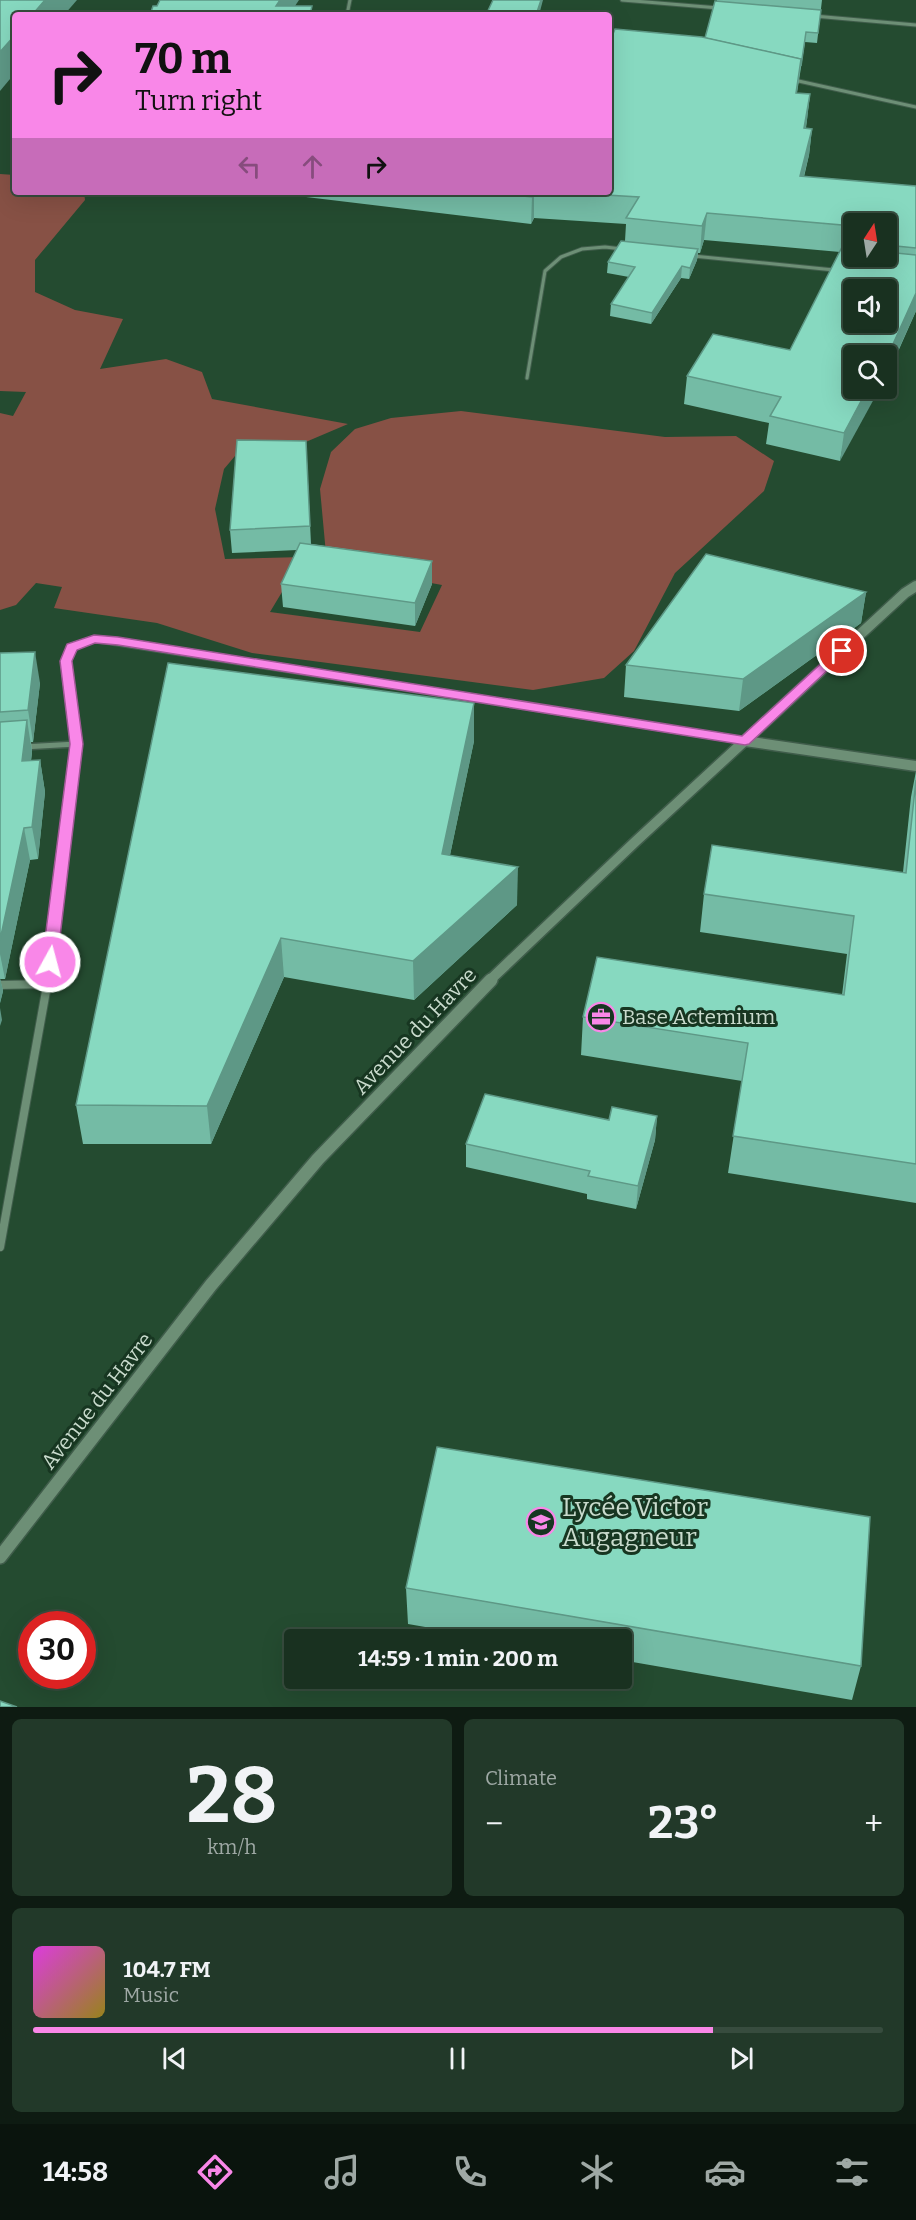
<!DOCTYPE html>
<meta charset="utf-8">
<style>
:root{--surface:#193120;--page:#223929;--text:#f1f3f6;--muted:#9fa9a5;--line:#374c3e;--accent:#f987e8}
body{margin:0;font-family:Bitter,serif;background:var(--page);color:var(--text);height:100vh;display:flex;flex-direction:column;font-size:22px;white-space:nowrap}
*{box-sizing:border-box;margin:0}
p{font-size:20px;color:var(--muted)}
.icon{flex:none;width:33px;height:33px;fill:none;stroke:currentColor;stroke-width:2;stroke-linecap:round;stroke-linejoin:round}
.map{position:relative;height:1707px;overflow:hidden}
.drawer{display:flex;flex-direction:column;gap:12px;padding:12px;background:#0e1b12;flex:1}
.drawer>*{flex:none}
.guide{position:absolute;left:12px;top:12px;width:600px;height:183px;border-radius:6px;box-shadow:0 6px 24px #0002,0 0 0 2px var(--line);background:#f987e8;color:#111;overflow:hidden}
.needle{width:39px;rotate:12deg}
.buttons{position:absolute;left:843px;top:213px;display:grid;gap:12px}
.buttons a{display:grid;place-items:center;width:54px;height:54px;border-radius:6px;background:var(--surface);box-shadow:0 6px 24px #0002,0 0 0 2px var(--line);font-size:30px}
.speed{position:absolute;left:18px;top:1611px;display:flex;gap:12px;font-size:30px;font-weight:700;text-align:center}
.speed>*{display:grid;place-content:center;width:78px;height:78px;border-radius:50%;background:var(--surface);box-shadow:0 6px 24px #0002,0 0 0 2px var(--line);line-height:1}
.speed .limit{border:9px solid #d22;background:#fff;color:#111}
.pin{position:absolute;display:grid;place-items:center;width:51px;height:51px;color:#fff;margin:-26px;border:3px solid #fff;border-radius:50%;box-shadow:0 2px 6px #0007}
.me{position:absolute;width:66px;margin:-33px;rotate:7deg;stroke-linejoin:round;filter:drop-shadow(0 0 4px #0008)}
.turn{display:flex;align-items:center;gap:21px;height:126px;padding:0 24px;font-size:27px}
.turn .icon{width:78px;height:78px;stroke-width:2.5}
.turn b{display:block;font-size:42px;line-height:51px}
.lanes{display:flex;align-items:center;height:57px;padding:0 24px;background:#0003;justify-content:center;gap:30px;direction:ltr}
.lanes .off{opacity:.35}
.big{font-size:45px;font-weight:700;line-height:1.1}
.drawer .tile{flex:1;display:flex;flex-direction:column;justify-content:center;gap:9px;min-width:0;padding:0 21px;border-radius:9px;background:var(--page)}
.drawer .dial{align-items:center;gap:0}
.dial b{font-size:78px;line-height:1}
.song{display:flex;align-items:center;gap:18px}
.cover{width:72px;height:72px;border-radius:9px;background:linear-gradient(135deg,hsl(300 70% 55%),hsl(50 70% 35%))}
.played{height:6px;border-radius:3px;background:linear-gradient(90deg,var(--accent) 80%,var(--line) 80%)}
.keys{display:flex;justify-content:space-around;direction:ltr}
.heat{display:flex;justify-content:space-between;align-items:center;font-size:33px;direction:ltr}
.drawer .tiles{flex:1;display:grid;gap:12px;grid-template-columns:1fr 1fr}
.tile:last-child{grid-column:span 2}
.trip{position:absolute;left:284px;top:1629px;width:348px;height:60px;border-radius:6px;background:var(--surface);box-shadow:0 6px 24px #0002,0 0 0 2px var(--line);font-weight:700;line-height:60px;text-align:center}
.tabs{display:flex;height:96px;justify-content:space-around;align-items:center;background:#0a140d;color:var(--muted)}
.tabs .icon{width:42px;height:42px}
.tabs .active{color:var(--accent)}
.tabs b{font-size:27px;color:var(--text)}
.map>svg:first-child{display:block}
</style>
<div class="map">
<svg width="916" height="1707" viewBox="0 0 916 1707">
<rect width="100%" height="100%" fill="#21412b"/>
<path fill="#244b30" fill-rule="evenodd" d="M0 0H916V1707H0ZM15 15H609V192H15ZM854 224H886V256H854ZM854 290H886V322H854ZM854 356H886V388H854ZM32 1624H82V1676H32ZM294 1640H621V1678H294Z"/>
<polygon fill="#875145" points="0,174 15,175 15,192 84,192 85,200 35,260 35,292 75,310 123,319 100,369 166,359 202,372 212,399 348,424 301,444 235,456 224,469 215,509 225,559 303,557 270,612 420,632 442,585 337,566 326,554 320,489 331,452 355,429 391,418 461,411 665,437 736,436 774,461 764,491 675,573 634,651 604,678 533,690 252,653 157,623 54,608 62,587 36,583 16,605 0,610 0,413 13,416 26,392 0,391"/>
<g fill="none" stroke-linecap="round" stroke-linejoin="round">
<g stroke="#405d4b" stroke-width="5">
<g id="service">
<polyline points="622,0 719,8"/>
<polyline points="347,15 350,0"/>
<polyline points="814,16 916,25"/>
<polyline points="794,80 916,107"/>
<polyline points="693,256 834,270"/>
<polyline points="527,378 545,271 561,257 582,249 605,247 622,249"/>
</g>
</g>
<g stroke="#405d4b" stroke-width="8">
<g id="minor-far1">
<polyline points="23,747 76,744"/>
<polyline points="47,981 76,744 66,661 71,647 94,639 744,741"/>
</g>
</g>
<g stroke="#405d4b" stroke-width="10">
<g id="minor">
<polyline points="0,985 47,984"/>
<polyline points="0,1247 48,980"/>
</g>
</g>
<g stroke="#405d4b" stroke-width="13">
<g id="tertiary-far1">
<polyline points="745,741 916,766"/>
<polyline points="489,981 635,842 905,593 916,586"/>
</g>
</g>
<g stroke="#405d4b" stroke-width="16">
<polyline id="tertiary" points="0,1557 211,1285 318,1159 491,980"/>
</g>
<use href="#service" stroke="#6d8f76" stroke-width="3"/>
<use href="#minor-far1" stroke="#6d8f76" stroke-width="5"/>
<use href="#minor" stroke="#6d8f76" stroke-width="8"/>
<use href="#tertiary-far1" stroke="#6d8f76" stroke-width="10"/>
<use href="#tertiary" stroke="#6d8f76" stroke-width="13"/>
</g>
<g fill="#74bba5" fill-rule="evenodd">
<path d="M717 0H822L817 43 805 42 797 93 810 94 806 128 812 129 809 155 804 177 916 186V311L889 372 854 388 840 461 766 444 769 423 684 404 687 376 790 350 840 252 704 240 700 253H698L697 260 689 279 681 278 651 324 610 316 611 304 629 277 607 273 608 262 625 241 626 224 534 218 531 224 306 197V192H609L705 38ZM854 224H886V256H854Z"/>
<polygon points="306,441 311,544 432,561 432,584 415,626 283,607 281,584 297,550 232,553 230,530"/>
<polygon points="866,592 861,623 739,711 624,697 626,665"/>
<polygon points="0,653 40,683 33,742 31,742 32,752 31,761 40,760 45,792 38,859 30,860 5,979 0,979 3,991 0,1003"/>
<polygon points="474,703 474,741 450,855 517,905 414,1000 284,977 211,1144 83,1144 76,1105"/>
<polygon points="916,771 916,1203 728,1173 742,1081 581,1055 583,1017 842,995 847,954 700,932 704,894 903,872 911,797"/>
<polygon points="657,1116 655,1140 636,1209 587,1199 587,1194 466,1167 466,1144 609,1120"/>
<polygon points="406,1588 861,1666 852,1700 621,1660 621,1640 500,1640 408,1624"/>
</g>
<g fill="#5e9886">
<polygon points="45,0 77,0 64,15 32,15"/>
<polygon points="280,0 299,0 289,15 276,6"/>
<polygon points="541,0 543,0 539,15 536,15"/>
<polygon points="15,35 15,73 0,91 0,52"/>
<polygon points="801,59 798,84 793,119 796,93"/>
<polygon points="810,94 807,120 801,154 804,128"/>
<polygon points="812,129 809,155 797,203 800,176"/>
<polygon points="534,192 534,218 531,224 532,197"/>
<polygon points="707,213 704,240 700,253 702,226"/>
<polygon points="698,249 697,260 689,279 690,268"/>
<polygon points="682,266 681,278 651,324 652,313"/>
<polygon points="916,293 916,311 886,377 886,356"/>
<polygon points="868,388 880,388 840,461 844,433"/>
<polygon points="432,561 432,584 415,626 415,603"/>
<polygon points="866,592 861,623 739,711 743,679"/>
<polygon points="35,652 40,683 33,742 28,710"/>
<polygon points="474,703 474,741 442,893 442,854"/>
<polygon points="27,720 32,752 27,793 22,761"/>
<polygon points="40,760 45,792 38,859 32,827"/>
<polygon points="24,828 30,860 5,979 0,954 0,940"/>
<polygon points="518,867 517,905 414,1000 413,961"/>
<polygon points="281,938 284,977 211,1144 207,1106"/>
<polygon points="0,978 3,991 0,1003"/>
<polygon points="0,1008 2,1020 0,1026"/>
<polygon points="657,1116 655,1140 636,1209 638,1186"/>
</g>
<g fill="#87d9c0" stroke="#5e9886" stroke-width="1.5" fill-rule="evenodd">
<polygon points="0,0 45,0 32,15 15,15 15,35 0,52"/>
<polygon points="160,0 280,0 276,6 312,6 310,15 150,15 153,6 157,6"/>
<polygon points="493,0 541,0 536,15 486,15"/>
<polygon points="715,1 821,10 818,33 806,32 801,66 801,59 705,38"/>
<polygon points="615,29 702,37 801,59 796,93 810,94 804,128 812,129 800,176 916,186 916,248 886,245 886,224 854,224 854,241 846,240 853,226 707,213 702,226 626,218 639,197 555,192 609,192 609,44"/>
<polygon points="486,192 534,192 532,197"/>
<polygon points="621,241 698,249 690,268 682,266 652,313 611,304 635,267 608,262"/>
<path d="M842 247 854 249V256H886V252L916 255V293L893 344 886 356H854V388H868L844 433 770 416 781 397 687 376 713 334 790 350ZM854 290H886V322H854Z"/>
<polygon points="237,440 306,441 310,526 230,530"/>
<polygon points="300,543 432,561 415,603 281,584"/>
<polygon points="706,554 866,592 743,679 626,665"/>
<polygon points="35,652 28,710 0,712 0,653"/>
<polygon points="168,663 474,703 442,854 518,867 413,961 281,938 207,1106 76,1105"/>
<polygon points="27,720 22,761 40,760 32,827 24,828 0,940 0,722"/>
<polygon points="916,780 916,1164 733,1136 748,1043 583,1017 597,957 844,995 854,916 704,894 712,845 906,873"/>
<polygon points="485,1094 609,1120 612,1107 657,1116 638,1186 588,1176 590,1171 466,1144"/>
<polygon points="437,1447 870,1517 861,1666 406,1588"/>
<polygon points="0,1701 17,1707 0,1707"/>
</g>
<polygon fill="#f987e8" stroke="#a25897" stroke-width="1.5" points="94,635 118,637 742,736 838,648 846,648 848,651 749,744 745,745 118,645 95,643 77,650 72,661 83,744 57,962 50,967 42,962 70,744 60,661 67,644"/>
<defs>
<g id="office-ring" transform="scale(1.5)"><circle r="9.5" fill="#173621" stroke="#f987e8" stroke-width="1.5"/><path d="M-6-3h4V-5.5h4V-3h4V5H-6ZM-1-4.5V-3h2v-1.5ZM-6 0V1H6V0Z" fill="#f987e8"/></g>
<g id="school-ring" transform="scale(1.5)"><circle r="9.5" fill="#173621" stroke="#f987e8" stroke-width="1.5"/><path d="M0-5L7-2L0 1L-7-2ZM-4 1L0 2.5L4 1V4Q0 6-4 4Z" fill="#f987e8"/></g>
</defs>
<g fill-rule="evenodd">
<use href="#office-ring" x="601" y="1017"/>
<use href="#school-ring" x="541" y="1522"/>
</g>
<g text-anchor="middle" stroke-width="6" stroke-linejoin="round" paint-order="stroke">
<g font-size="21" fill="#c9dbcd" stroke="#173621" text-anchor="start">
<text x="622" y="1024">Base Actemium</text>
</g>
<g font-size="21" fill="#c9dbcd" stroke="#173621">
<text transform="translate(415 1031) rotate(-46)" y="7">Avenue du Havre</text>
<text transform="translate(97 1401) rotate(-52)" y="7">Avenue du Havre</text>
</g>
<g font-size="26" fill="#c9dbcd" stroke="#173621" text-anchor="start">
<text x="562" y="1516">Lycée Victor<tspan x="562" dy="30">Augagneur</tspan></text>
</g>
</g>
</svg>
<div class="buttons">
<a><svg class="needle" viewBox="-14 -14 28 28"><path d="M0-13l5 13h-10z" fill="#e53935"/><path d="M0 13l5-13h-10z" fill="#9fa9a5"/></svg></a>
<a><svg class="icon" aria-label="sound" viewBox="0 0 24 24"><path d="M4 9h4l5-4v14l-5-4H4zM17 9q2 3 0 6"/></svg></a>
<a><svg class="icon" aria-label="search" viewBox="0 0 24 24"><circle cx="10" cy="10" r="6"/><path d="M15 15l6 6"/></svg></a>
</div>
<div class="speed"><div class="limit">30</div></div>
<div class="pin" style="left:842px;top:651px;background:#d93025"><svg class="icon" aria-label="arrive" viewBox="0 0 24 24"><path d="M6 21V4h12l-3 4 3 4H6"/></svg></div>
<svg class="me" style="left:50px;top:962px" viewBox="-20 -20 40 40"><circle r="17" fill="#f987e8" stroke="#fff" stroke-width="3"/><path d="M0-11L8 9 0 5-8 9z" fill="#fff"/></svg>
<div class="trip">14:59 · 1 min · 200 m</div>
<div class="guide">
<div class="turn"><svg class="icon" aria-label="right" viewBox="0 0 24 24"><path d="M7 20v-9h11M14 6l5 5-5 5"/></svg><div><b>70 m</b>Turn right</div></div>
<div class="lanes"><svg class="icon off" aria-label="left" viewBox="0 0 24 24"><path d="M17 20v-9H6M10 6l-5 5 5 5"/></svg><svg class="icon off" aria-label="ahead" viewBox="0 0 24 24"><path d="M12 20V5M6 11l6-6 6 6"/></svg><svg class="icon" aria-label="right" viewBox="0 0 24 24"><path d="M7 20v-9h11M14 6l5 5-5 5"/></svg></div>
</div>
</div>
<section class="drawer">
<div class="tiles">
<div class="tile dial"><b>28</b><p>km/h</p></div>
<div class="tile"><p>Climate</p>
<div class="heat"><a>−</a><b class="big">23°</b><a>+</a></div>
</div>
<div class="tile">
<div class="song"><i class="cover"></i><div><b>104.7 FM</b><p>Music</p></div></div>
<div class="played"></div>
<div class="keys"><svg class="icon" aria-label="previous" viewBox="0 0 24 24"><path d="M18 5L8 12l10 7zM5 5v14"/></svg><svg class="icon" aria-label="pause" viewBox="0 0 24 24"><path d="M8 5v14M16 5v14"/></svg><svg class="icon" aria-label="next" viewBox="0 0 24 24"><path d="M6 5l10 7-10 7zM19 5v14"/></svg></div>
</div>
</div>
</section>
<nav class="tabs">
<b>14:58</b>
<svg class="icon active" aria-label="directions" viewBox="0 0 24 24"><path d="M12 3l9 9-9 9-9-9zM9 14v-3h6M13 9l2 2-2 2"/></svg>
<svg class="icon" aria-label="music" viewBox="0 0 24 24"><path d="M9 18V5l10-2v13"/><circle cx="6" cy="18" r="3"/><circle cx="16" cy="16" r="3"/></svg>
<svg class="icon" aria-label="phone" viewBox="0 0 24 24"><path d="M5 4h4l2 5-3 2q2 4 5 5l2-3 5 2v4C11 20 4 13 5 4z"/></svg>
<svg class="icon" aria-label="climate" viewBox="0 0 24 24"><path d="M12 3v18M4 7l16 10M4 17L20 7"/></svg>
<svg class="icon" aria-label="car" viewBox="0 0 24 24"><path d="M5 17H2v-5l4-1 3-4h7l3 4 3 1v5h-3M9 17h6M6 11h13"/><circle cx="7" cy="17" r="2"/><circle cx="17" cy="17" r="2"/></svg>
<svg class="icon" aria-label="filters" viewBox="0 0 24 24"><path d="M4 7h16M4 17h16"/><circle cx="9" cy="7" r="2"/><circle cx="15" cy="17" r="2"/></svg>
</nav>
